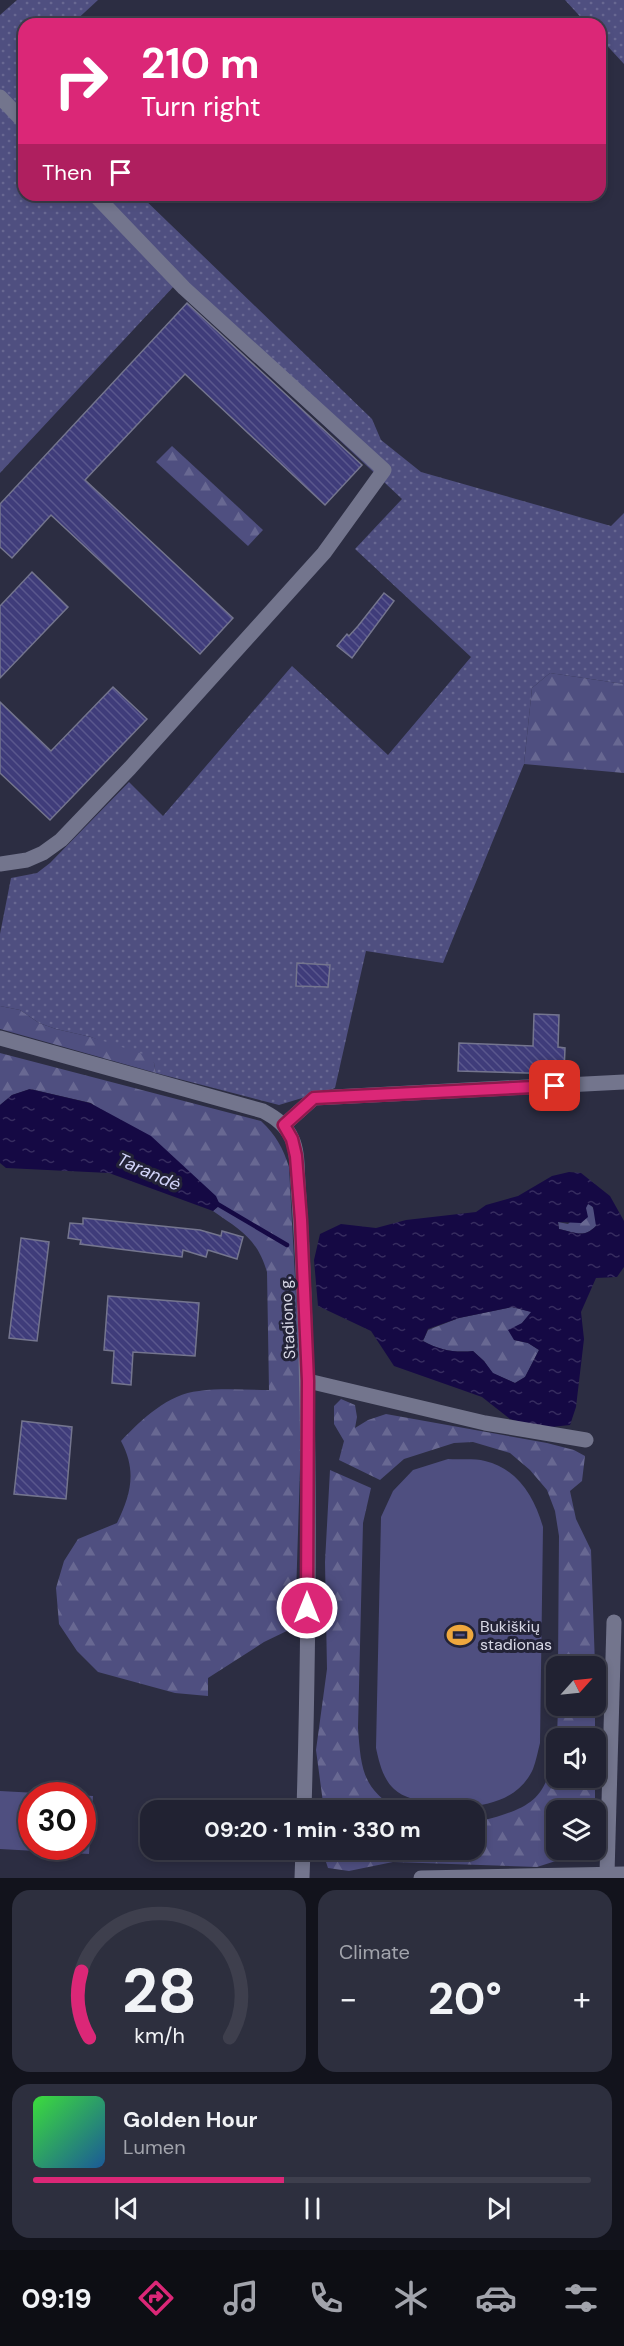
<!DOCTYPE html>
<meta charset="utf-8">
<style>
:root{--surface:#212232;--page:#2d2f3e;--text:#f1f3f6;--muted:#a2a4ac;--line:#3e3f4d;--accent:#db2777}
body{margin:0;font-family:"DM Sans",sans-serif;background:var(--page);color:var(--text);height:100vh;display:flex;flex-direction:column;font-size:22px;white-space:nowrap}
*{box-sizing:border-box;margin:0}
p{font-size:20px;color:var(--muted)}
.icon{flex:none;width:33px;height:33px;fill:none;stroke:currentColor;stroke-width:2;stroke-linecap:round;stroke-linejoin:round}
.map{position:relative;height:1878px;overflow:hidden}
.sheet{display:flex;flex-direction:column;gap:12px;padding:12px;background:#12131c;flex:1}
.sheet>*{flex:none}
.guide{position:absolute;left:18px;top:18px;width:588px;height:183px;border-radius:18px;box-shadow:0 3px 9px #0003,0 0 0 2px var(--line);background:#db2777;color:#fff;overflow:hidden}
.needle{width:39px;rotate:63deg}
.controls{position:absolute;left:546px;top:1656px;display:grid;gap:12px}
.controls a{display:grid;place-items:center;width:60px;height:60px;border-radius:12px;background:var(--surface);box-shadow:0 3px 9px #0003,0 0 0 2px var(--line);font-size:30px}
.speed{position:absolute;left:18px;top:1782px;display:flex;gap:12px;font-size:30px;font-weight:700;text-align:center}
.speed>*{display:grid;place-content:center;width:78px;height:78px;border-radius:50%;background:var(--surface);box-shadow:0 3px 9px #0003,0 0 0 2px var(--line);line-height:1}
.speed .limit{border:9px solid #d22;background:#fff;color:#111}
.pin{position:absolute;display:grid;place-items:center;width:51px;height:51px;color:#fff;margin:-26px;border-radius:12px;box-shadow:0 3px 9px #0006}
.me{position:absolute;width:66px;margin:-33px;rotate:0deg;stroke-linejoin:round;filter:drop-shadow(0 0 4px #0008)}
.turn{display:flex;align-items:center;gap:21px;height:126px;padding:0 24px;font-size:27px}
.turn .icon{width:78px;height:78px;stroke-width:2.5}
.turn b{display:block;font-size:42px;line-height:51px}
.then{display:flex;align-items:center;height:57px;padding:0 24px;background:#0003;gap:12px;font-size:22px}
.big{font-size:45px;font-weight:700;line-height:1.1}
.sheet .widget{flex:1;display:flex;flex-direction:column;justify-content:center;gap:9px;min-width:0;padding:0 21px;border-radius:18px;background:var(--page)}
.sheet .dial{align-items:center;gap:0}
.dial svg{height:156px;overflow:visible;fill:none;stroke:var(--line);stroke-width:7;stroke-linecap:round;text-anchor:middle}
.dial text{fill:var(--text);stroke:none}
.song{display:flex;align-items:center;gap:18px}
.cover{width:72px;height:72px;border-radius:9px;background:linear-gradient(135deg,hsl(120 70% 55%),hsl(210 70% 35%))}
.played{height:6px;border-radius:3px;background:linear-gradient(90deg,var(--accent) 45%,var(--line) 45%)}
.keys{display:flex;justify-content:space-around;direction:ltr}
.heat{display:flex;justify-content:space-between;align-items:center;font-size:33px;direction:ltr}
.sheet .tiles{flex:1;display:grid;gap:12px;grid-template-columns:1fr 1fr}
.widget:last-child{grid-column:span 2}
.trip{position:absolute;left:140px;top:1800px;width:345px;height:60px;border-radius:18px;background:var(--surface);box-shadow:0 3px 9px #0003,0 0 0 2px var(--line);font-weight:700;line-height:60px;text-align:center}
.menu{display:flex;height:96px;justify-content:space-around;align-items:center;background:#0d0e14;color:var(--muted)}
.menu .icon{width:42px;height:42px}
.menu .selected{color:var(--accent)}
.menu b{font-size:27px;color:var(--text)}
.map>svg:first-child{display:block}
</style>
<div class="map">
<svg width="624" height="1878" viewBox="0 0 624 1878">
<defs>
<pattern id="grass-dots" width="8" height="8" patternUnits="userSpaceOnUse" patternTransform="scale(1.5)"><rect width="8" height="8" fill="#4f4f80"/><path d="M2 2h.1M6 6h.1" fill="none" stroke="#686892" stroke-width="1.8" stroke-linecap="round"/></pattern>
<pattern id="forest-firs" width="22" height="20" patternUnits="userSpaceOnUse" patternTransform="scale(1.5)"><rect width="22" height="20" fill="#4f4f80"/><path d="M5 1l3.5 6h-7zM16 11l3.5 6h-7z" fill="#686892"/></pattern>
<pattern id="water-ripples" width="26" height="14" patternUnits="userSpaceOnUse" patternTransform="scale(1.5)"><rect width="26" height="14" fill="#150944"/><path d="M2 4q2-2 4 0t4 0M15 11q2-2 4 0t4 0" fill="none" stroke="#362c5f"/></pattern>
<pattern id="building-back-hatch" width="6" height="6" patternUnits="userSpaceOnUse" patternTransform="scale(1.5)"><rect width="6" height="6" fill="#3f3c7a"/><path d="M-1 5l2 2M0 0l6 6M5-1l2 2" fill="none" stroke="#5a578d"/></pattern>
</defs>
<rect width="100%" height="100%" fill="#2c2d42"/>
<g fill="url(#grass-dots)">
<polygon points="17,0 98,0 72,24 24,24 24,68 17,75 24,82 24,195 140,195 372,419 381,440 421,472 611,526 624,513 624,684 550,673 532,688 524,764 443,963 366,951 335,1088 279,1105 156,1073 154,1063 91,1037 56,1029 39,1023 20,1010 0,1006 0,934 11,878 37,873 50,863 129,782 163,816 292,666 388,755 471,657 355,549 402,499 175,285 0,473 0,15"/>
<polygon points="565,0 624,0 624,64 600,38 600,24 587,24"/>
</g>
<g fill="url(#forest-firs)">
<polygon points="172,446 263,530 248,546 156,462"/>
<polygon points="550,673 624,684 624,773 524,764 532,688"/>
<polygon points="0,1006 20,1010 39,1023 56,1029 91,1037 149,1056 154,1063 156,1073 0,1029"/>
<path d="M0 1053 261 1121C276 1135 283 1148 289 1167L302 1406 295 1627 264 1642 208 1678V1696L175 1693 98 1672 77 1651 59 1624 56 1588 64 1561 78 1539 117 1523C131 1494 137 1471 121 1441 142 1419 168 1394 199 1391 222 1388 246 1390 269 1390L267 1272C257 1238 240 1230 213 1211L220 1205 91 1103 30 1089 12 1095 0 1105Z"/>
<path d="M589 1203C595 1208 597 1217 596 1226 583 1239 575 1232 559 1229L558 1222 568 1224Z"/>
<path d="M512 1307 532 1312 522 1323 514 1340 528 1343 539 1350 525 1377 515 1383 492 1373 484 1361 473 1351C455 1353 439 1350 423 1341L428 1330 459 1318Z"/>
<polygon points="341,1399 355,1405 357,1417 355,1428 368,1420 386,1414 547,1443 574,1450 585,1456 582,1481 570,1491 576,1519 591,1550 595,1666 558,1666 559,1536 555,1511 547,1490 530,1470 510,1453 473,1442 454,1443 404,1459 380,1480 339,1460 344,1441 334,1424 334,1406"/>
<path d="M330 1470 371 1488 363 1523 358 1728C361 1768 362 1789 399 1810H324L316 1750 327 1669 325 1562Z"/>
<polygon points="558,1706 595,1706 595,1738 557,1738"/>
<path d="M556 1745V1778H595V1810H556V1850H585L581 1856 562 1859 537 1867 393 1862 349 1871 328 1868 322 1850H474V1821C486 1821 500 1816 511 1812 546 1799 548 1779 556 1745Z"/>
</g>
<g fill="#4f4f80" fill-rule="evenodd">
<path d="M448 1459C459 1460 474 1458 485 1461 518 1469 534 1496 543 1527L540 1743C538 1751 536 1761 533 1769 516 1807 467 1811 432 1803 420 1801 403 1798 394 1789 383 1779 379 1762 376 1748L381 1517 393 1491 413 1470Z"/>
<path d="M0 1791 93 1796 89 1854 0 1849ZM32 1796H82V1846H32Z"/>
</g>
<g fill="url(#water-ripples)" fill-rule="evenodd">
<polygon points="30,1089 90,1103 151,1136 216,1196 220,1205 213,1211 109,1173 6,1168 0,1163 0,1105 12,1095"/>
<path d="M569 1172 581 1173 610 1196 624 1221V1267L617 1277 596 1278 581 1312 584 1339 576 1407 570 1425 542 1428 510 1419 482 1397 394 1366 371 1331 318 1306 314 1260 320 1234 341 1224 376 1228 406 1220 476 1212 486 1205 518 1196 552 1176ZM588 1204 593 1207 596 1226C583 1239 575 1232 559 1229L558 1222 581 1223 588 1217 586 1208ZM512 1307 531 1312 522 1323 508 1330 514 1340 528 1343 539 1350 525 1377 515 1383 493 1373 484 1361 473 1351C455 1353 439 1350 423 1341L428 1329 459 1318Z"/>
</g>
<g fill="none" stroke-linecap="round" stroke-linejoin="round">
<polyline stroke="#150944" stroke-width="4.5" points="214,1202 287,1245"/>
</g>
<g fill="url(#building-back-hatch)" stroke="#74758e" stroke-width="1.5">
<polygon points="187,303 362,465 325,505 185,374 85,480 233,618 200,654 51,515 12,558 0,547 0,504"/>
<polygon points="32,572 68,607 0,678 0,606"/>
<polygon points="384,593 394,601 352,658 337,646 347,634 349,636 358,626"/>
<polygon points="113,687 147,719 50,820 0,773 0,702 51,751"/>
<polygon points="297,963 330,965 328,987 296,986"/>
<polygon points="534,1014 559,1015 558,1047 565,1048 564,1074 458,1071 459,1043 533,1046"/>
<polygon points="83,1218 200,1230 221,1236 222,1231 243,1237 237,1259 208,1250 206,1257 183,1250 182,1257 80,1244 81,1240 68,1238 70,1223 83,1224"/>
<polygon points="21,1238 49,1242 37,1341 9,1338"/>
<polygon points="108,1296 199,1303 195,1356 133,1352 131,1385 112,1383 114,1351 104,1350"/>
<polygon points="22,1421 72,1427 66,1499 14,1494"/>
</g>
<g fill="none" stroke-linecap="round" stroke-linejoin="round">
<g stroke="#73758d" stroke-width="15">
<polyline points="0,97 24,122"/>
<polyline points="0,864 27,860 43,853 61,840 130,768 324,553 384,470 184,288 95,195"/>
<path d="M0 1038 263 1111C276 1118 286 1125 292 1139 298 1152 297 1169 298 1184 300 1214 302 1244 303 1274 311 1453 309 1632 304 1810"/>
<polyline points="284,1125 314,1098 624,1082"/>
<polyline points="308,1381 485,1423 586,1440"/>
<polyline points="607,1874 614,1622"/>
<polyline points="302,1878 303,1850"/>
<polyline points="421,1878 624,1874"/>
</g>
</g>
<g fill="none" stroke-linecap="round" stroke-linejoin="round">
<g stroke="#8e194d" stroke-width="15">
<polyline id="route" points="307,1608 308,1381 301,1220 296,1156 292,1139 284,1125 314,1098 555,1086"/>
</g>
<use href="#route" stroke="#db2777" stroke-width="10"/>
</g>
<defs>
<g id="stadium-bare" transform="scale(2.07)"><path d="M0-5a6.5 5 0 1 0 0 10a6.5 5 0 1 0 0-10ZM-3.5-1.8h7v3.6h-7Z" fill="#efa73d" stroke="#232337" stroke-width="2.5" paint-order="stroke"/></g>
</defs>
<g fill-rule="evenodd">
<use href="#stadium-bare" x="460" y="1635"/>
</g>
<g text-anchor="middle" stroke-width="6" stroke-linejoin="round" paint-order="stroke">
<g font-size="16" fill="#d8d8e6" stroke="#232337">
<text transform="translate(287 1318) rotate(-93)" y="6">Stadiono g.</text>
</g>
<g font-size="16" fill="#d8d8e6" stroke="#232337" text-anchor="start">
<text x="480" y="1632">Bukiškių<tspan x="480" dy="18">stadionas</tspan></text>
</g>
<g font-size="18" font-style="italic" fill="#d2d4fa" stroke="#232337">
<text transform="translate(149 1172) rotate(24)" y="6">Tarandė</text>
</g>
</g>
</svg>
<div class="controls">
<a><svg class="needle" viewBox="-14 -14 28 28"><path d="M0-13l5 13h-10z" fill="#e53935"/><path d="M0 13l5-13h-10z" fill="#a2a4ac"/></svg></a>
<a><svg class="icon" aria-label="sound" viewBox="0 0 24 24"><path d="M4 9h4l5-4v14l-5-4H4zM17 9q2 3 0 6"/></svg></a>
<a><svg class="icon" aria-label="layers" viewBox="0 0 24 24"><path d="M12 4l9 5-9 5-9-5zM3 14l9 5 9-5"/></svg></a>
</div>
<div class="speed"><div class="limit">30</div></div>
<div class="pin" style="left:555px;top:1086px;background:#d93025"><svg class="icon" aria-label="arrive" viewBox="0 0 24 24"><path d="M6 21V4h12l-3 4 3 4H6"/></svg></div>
<svg class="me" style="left:307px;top:1608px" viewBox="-20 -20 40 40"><circle r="17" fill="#db2777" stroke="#fff" stroke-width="3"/><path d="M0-11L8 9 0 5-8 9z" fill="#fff"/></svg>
<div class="trip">09:20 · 1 min · 330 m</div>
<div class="guide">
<div class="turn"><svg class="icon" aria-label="right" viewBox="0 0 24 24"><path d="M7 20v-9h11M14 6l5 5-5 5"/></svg><div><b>210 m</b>Turn right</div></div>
<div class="then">Then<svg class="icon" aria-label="arrive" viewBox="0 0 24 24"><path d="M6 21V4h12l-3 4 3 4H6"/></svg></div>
</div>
</div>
<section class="sheet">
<div class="tiles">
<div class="widget dial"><svg viewBox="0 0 100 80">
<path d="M14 69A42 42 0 1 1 86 69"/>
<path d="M14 69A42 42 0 0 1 10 35" stroke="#db2777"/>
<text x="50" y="56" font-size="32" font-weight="700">28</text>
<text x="50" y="72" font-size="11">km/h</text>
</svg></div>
<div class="widget"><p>Climate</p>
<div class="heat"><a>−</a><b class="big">20°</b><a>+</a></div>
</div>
<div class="widget">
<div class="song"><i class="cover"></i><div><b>Golden Hour</b><p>Lumen</p></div></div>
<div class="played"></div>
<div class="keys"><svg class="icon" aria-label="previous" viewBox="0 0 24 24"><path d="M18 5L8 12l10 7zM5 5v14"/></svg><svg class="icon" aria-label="pause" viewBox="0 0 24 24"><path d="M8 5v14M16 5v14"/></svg><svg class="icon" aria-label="next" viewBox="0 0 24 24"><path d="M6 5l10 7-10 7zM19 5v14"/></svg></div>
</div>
</div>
</section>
<nav class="menu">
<b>09:19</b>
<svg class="icon selected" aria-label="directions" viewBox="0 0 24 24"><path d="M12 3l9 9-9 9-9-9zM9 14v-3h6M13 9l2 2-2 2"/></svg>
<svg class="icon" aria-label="music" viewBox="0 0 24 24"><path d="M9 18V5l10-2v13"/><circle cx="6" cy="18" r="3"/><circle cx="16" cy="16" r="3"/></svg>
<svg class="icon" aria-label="phone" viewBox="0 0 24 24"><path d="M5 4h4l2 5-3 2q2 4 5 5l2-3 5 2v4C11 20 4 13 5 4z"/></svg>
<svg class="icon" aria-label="climate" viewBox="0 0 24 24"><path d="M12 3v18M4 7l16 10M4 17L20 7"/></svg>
<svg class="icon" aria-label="car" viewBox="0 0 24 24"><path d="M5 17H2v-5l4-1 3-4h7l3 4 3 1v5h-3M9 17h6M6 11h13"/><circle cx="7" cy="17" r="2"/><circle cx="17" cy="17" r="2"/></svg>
<svg class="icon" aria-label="filters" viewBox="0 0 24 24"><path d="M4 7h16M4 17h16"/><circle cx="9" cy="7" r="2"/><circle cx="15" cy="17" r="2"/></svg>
</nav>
